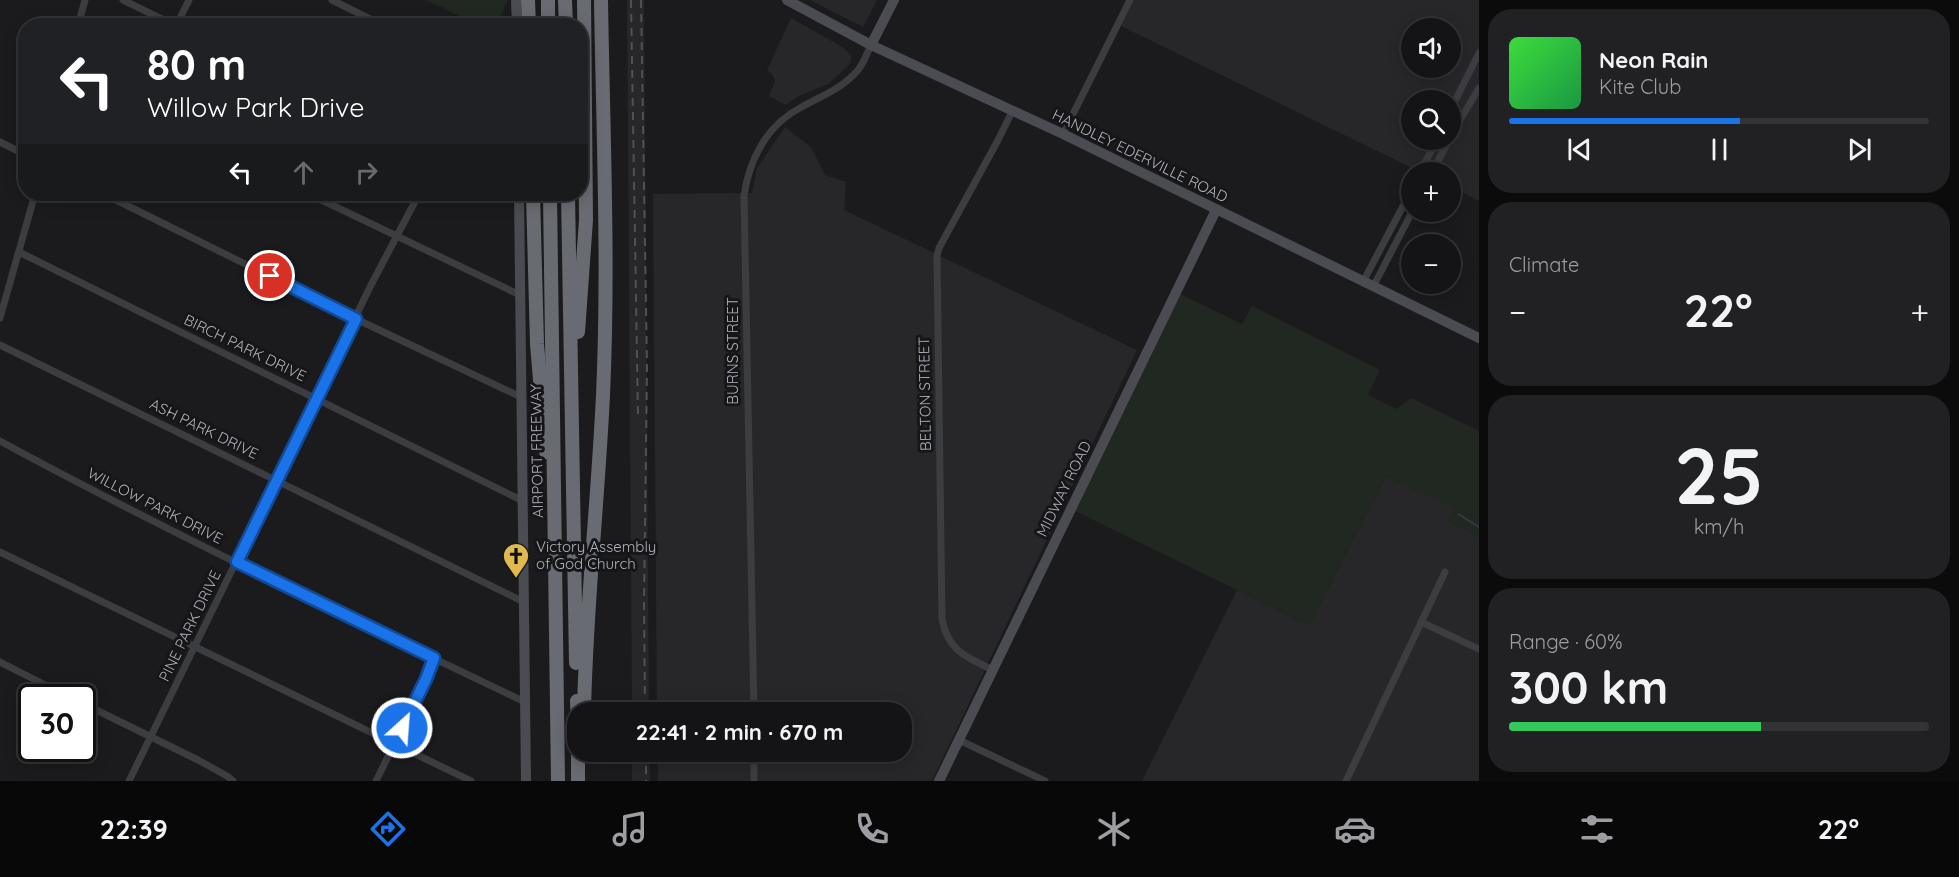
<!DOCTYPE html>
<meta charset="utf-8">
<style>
:root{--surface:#141416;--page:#212123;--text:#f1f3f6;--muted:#9d9ea1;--line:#333335;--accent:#1a73e8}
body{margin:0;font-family:Quicksand,sans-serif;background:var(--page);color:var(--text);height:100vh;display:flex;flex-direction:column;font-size:22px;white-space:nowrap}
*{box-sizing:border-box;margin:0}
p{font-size:20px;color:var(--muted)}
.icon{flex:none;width:33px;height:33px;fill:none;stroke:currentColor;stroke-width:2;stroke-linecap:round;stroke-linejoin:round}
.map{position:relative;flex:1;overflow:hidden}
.side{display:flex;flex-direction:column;gap:9px;padding:9px;background:#0b0b0c;width:480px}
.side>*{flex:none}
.banner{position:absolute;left:18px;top:18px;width:570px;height:183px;border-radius:24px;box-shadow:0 3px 15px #0003,0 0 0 2px var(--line);background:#202124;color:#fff;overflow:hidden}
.tools{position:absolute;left:1401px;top:18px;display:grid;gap:12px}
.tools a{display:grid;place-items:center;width:60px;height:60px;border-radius:50%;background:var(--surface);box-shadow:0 3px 15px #0003,0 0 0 2px var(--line);font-size:30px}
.speed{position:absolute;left:18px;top:684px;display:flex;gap:12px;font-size:30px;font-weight:700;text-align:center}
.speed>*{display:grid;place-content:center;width:78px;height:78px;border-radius:50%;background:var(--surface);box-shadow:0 3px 15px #0003,0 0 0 2px var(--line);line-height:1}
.speed .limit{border:3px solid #111;border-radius:9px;background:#fff;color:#111}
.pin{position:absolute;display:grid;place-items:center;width:51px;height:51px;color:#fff;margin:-26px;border:3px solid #fff;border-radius:50%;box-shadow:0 2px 6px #0007}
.me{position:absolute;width:66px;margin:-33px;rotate:26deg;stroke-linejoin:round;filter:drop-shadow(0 0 4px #0008)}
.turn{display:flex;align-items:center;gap:21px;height:126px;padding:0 30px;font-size:27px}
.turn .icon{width:78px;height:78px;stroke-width:2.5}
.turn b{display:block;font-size:42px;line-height:51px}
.lanes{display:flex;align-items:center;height:57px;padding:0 30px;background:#0003;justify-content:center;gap:30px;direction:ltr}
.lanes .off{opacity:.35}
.big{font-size:45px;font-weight:700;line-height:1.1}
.side .widget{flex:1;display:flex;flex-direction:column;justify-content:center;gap:9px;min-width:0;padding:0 21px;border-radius:24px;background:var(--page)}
.side .dial{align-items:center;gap:0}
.dial b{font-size:78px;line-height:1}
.song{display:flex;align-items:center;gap:18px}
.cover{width:72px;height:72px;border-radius:9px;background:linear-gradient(135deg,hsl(120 70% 55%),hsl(140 70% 35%))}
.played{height:6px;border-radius:3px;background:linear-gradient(90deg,var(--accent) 55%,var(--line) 55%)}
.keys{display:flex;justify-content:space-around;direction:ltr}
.heat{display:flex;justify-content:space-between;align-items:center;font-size:33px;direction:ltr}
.charge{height:9px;border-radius:4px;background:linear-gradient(90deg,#34c759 60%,var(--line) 0)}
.trip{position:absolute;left:567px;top:702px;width:345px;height:60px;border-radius:24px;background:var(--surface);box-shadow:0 3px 15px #0003,0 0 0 2px var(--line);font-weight:700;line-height:60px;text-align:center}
.dock{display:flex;height:96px;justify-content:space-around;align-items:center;background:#080809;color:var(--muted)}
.dock .icon{width:42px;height:42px}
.dock .on{color:var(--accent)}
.dock b{font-size:27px;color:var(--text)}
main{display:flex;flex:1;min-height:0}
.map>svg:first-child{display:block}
</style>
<main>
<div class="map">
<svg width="1479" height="781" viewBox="0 0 1479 781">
<rect width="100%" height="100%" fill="#1b1b1d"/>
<g fill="#27272a" fill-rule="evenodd">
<polygon points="627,0 644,0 649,712 632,712"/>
<polygon points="810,0 877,0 863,27"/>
<path d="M1134 0H1479V201L1451 187 1450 172H1420L1121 26ZM1412 28H1450V68H1412ZM1412 100H1450V140H1412Z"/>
<polygon points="791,18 844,48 851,56 851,62 846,68 828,84 797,97 785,105 769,96 775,81 772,74 767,70"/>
<polygon points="785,127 811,147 825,175 846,182 844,210 1137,350 932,781 658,781 658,752 902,752 902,712 657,712 653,194 752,193 757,168"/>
<polygon points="1386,476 1455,508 1448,521 1479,537 1479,781 1142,781 1237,590 1309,625"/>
<polygon points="632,752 649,752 650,781 632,781"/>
</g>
<g fill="#212822">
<polygon points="426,0 508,0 496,25 478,25"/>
<polygon points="1180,294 1242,324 1252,306 1380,370 1368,395 1396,409 1411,398 1479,431 1479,537 1448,521 1454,508 1386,476 1309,625 1075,511"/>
</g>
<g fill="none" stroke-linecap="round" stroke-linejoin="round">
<polyline stroke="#323940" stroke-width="2" points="1458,514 1479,527"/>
<g stroke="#3c3d41" stroke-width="7">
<polyline points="123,0 176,26"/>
<polyline points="332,0 384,26"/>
<polyline points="78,26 85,0"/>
<polyline points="176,26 189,0"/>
<polyline points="1450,111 1479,53"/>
<polyline points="1063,134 1130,0"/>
<polyline points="1450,137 1479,88"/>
<polyline points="0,142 26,155"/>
<polyline points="1420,172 1437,140"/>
<polyline points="1432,172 1449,140"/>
<polyline points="104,194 356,319 521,397"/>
<polyline points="309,194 520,295"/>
<polyline points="19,252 523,501"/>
<polyline points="1363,282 1412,189"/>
<polyline points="1373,287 1412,212"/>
<polyline points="0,318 35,194"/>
<polyline points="0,345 524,602"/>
<path d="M0 441C172 534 349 618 525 702"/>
<polyline points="0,552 471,781"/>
<polyline points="1421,622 1479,649"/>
<polyline points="0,662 71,698"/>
<path d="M993 670C966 657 948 651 942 619L937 256 939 248 997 142 1013 110"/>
<polyline points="82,703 198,760 227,776 233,781"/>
<path d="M754 712 744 196C749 160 767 125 800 108 821 96 842 89 858 70 864 63 867 53 871 45"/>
<polyline points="959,740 1045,781"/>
<polyline points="129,781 371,285 419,194"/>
<polyline points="376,781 426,679 434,658"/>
<polyline points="754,781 754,752"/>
<polyline points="1346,781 1445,572"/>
</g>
<g stroke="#4a4c51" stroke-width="10">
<polyline points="516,0 517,26"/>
<polyline points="787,0 871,45 1063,134 1479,338"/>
<polyline points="871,45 894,0"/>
<polyline points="519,194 526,781"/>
<polyline points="939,781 1216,210"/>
</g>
<g stroke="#696b72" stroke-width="14">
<polyline points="528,0 529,26"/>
<polyline points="548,0 548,26"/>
<polyline points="565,0 566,26"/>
<polyline points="533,194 537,344 546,452"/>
<polyline points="550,194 558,781"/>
<polyline points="568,194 576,663"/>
<polyline points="578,332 586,220 584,0"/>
<polyline points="577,701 578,725"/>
<path d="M584 712C586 606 598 501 603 395 609 264 603 132 601 0"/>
<polyline points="578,752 578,781"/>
</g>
<g stroke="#4f5156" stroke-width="2" stroke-dasharray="8 6" stroke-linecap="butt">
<polyline points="631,0 638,417"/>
<polyline points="641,0 647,368 644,604 645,712"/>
<polyline points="646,752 646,781"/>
</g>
</g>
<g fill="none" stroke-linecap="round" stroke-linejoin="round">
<g stroke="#114b97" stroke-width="15">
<polyline id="route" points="270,276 356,319 237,562 434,658 426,679 402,728"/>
</g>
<use href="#route" stroke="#1a73e8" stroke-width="10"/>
</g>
<defs>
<g id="church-pin" transform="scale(1.35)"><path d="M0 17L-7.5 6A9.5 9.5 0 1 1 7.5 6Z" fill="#e0b94f" stroke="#161618"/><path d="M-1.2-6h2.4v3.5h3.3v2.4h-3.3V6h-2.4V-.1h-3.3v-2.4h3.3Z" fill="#111"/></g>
</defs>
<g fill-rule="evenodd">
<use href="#church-pin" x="516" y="556"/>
</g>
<g text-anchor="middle" stroke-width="6" stroke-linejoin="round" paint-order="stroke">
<g font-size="15" fill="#afb2bb" stroke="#161618">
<text transform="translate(1140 156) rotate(26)" y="5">HANDLEY EDERVILLE ROAD</text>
<text transform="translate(245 348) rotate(26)" y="5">BIRCH PARK DRIVE</text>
<text transform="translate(733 351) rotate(-90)" y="5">BURNS STREET</text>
<text transform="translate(925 394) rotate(-91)" y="5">BELTON STREET</text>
<text transform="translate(204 429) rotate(26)" y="5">ASH PARK DRIVE</text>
<text transform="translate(537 451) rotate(-91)" y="5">AIRPORT FREEWAY</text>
<text transform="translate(1064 489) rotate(-64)" y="5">MIDWAY ROAD</text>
<text transform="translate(155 506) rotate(27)" y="5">WILLOW PARK DRIVE</text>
<text transform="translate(190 626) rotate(-64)" y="5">PINE PARK DRIVE</text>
</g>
<g font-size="15" fill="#afb2bb" stroke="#161618" text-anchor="start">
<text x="536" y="552">Victory Assembly<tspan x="536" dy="17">of God Church</tspan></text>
</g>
</g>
</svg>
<div class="tools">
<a><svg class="icon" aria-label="sound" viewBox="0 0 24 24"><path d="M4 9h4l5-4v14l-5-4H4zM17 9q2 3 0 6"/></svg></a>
<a><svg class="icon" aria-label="search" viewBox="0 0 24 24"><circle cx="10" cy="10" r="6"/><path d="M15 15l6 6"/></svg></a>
<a>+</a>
<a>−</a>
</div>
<div class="speed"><div class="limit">30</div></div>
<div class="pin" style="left:270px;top:276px;background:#d93025"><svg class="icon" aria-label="arrive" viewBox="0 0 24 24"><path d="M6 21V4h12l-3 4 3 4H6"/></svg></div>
<svg class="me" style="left:402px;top:728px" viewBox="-20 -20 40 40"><circle r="17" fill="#1a73e8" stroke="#fff" stroke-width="3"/><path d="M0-11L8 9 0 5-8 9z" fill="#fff"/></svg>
<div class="trip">22:41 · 2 min · 670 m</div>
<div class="banner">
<div class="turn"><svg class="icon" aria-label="left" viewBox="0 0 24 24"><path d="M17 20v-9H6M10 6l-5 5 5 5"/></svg><div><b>80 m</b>Willow Park Drive</div></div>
<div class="lanes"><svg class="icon" aria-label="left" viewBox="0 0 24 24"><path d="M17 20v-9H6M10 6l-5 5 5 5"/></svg><svg class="icon off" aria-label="ahead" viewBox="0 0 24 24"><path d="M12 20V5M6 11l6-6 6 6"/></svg><svg class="icon off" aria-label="right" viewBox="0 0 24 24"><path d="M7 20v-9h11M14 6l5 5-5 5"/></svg></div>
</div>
</div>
<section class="side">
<div class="widget">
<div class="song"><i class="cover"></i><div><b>Neon Rain</b><p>Kite Club</p></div></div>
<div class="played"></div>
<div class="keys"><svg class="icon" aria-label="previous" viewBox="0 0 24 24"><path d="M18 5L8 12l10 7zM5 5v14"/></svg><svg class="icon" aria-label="pause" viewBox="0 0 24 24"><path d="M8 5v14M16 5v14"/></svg><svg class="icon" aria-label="next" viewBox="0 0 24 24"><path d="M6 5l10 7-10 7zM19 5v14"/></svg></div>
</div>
<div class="widget"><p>Climate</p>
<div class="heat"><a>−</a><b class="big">22°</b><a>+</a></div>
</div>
<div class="widget dial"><b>25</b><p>km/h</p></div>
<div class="widget"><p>Range · 60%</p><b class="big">300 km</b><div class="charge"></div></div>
</section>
</main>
<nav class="dock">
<b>22:39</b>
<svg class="icon on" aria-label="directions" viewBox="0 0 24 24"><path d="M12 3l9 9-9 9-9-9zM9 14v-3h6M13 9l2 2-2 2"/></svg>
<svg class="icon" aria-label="music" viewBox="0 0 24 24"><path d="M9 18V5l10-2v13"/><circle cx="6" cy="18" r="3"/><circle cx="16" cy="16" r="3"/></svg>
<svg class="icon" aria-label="phone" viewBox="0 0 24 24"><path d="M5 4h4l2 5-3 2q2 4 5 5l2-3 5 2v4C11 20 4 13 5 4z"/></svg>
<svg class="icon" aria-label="climate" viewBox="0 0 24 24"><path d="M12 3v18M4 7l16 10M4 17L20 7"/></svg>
<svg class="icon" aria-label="car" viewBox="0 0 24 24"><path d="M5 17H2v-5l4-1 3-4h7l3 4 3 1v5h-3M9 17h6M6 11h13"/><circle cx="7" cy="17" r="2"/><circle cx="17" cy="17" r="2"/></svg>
<svg class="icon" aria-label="filters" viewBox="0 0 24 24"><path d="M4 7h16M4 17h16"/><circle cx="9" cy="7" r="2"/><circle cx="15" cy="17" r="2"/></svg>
<b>22°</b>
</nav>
